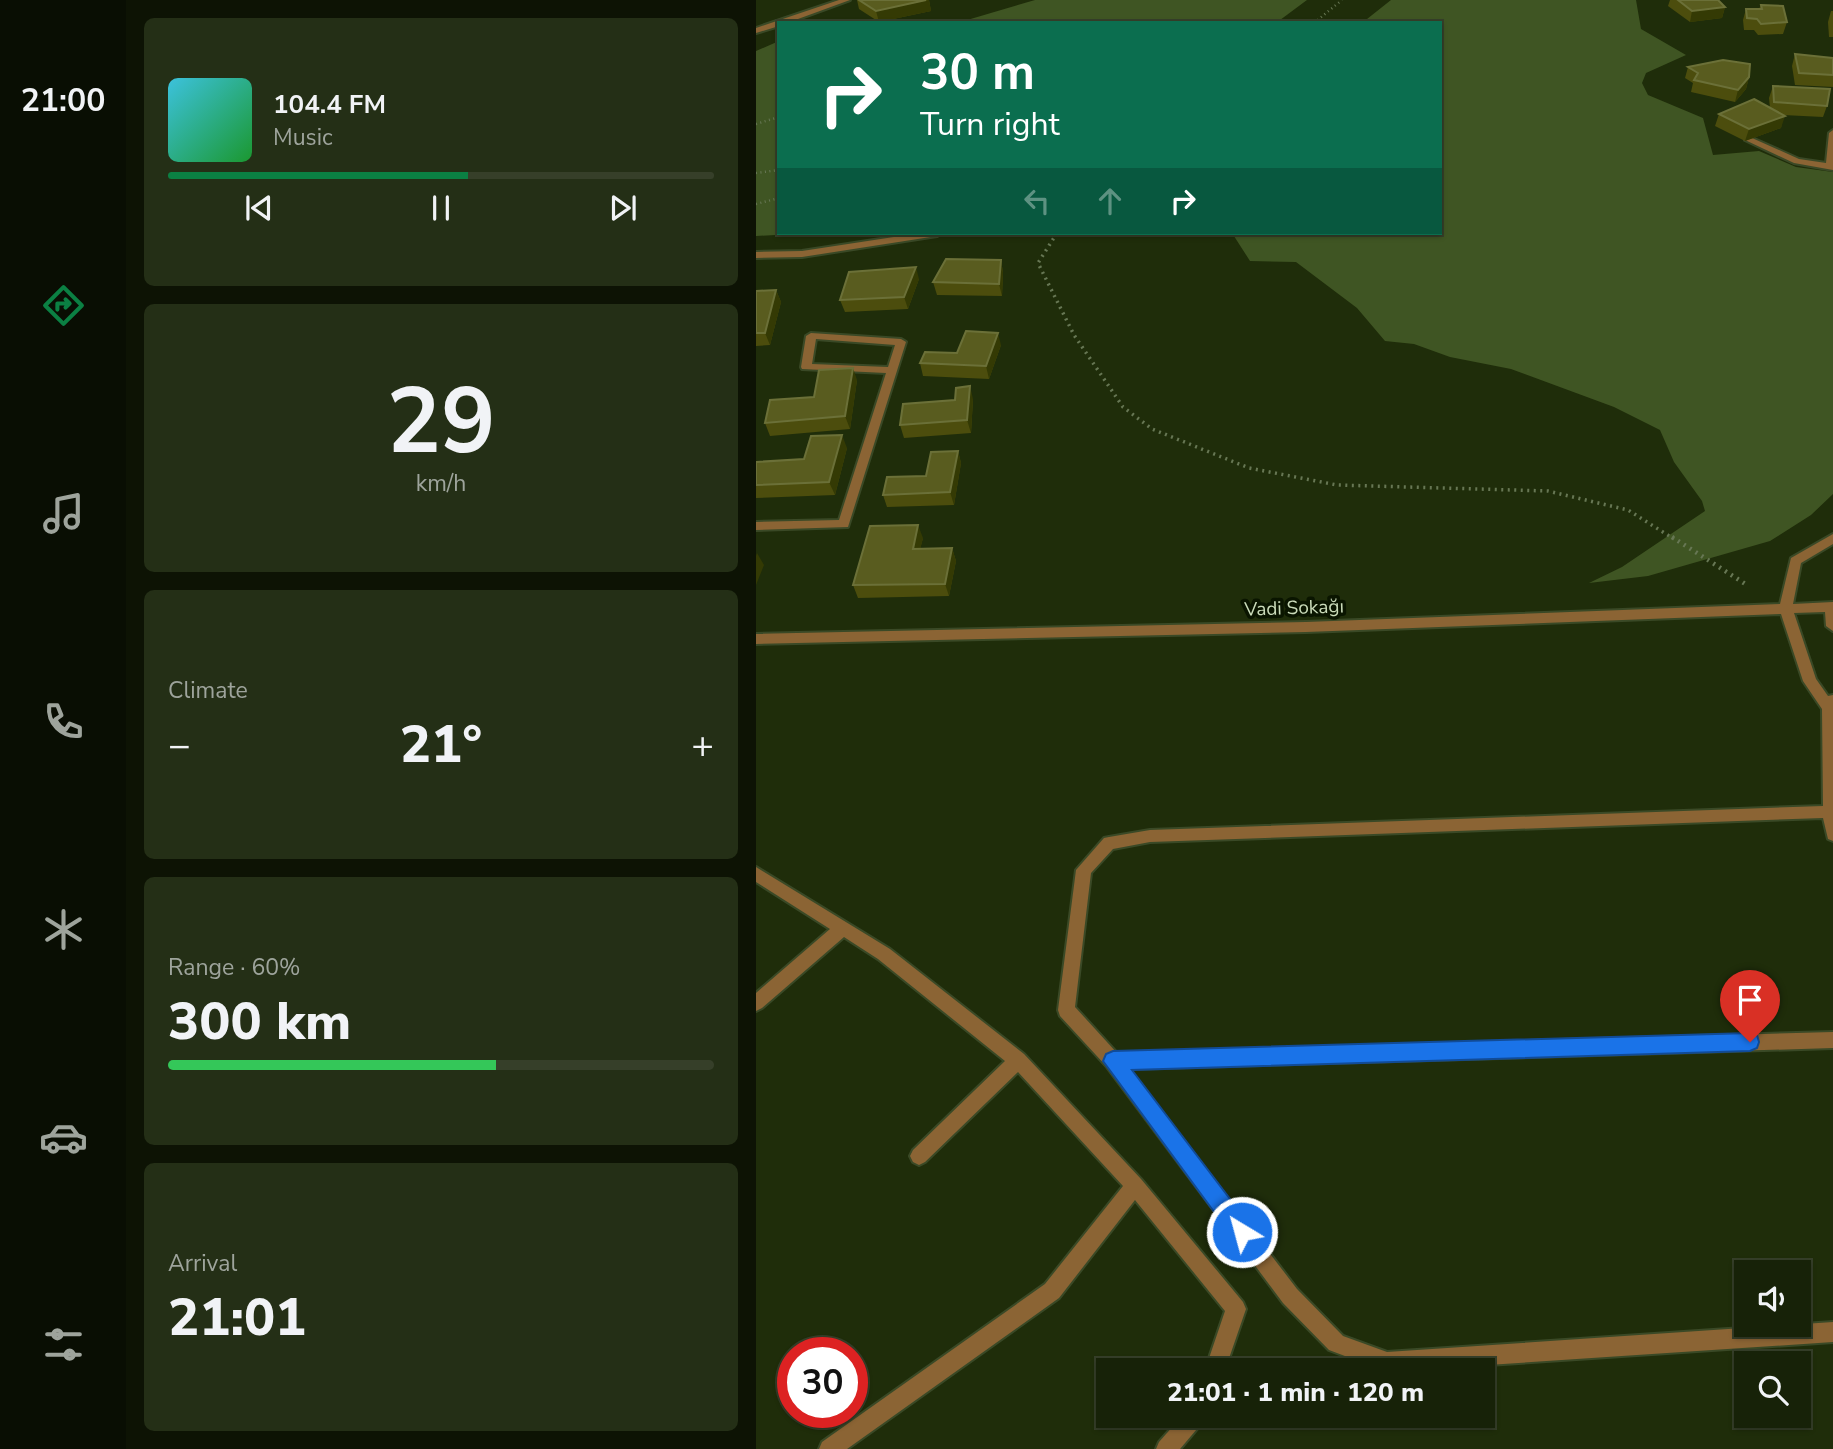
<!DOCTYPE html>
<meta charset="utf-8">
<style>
:root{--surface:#172208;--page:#242f16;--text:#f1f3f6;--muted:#9ea49c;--line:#363f29;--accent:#0b8043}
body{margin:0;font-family:"Nunito Sans",sans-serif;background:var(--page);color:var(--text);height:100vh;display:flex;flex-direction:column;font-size:26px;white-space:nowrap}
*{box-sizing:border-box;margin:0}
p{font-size:23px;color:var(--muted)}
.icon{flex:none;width:38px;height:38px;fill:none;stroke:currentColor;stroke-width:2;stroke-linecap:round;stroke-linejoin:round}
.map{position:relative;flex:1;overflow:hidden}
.drawer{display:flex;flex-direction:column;gap:18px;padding:18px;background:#0d1304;width:630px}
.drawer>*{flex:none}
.guide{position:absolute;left:21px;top:21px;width:665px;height:214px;border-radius:0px;box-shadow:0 2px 5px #0004,0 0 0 2px var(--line);background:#0b6e4f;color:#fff;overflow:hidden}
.buttons{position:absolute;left:978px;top:1260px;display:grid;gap:14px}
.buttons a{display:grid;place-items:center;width:77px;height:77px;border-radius:0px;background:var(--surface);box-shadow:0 2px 5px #0004,0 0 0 2px var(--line);font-size:35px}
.speed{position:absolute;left:21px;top:1337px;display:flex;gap:14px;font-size:35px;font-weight:700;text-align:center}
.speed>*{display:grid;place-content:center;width:91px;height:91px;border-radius:50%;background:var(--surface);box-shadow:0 2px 5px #0004,0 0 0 2px var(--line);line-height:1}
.speed .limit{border:10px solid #d22;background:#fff;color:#111}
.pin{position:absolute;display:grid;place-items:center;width:60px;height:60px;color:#fff;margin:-72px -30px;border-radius:50% 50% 50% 0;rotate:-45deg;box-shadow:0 0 7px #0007}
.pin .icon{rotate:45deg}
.me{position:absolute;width:77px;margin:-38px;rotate:323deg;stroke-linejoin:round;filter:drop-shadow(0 0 5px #0008)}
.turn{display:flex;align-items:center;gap:24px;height:147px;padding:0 28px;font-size:32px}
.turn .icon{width:91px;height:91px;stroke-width:2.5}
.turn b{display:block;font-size:49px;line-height:60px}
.lanes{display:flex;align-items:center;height:66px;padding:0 28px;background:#0003;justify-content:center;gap:35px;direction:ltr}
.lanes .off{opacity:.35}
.big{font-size:52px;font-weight:800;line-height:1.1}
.drawer .tile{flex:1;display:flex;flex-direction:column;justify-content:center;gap:10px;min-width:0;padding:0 24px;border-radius:10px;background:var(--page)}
.drawer .dial{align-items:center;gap:0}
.dial b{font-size:91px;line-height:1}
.song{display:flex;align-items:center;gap:21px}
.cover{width:84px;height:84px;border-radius:10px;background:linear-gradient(135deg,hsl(190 70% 55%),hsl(130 70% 35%))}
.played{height:7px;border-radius:4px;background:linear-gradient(90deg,var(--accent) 55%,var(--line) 55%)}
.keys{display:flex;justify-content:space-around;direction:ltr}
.heat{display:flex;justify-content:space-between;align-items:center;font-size:38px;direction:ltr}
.charge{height:10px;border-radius:5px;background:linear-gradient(90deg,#34c759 60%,var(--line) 0)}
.trip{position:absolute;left:340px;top:1358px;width:399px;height:70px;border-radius:0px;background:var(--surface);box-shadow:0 2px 5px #0004,0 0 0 2px var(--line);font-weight:800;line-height:70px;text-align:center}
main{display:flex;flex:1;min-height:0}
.dock{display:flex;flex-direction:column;width:126px;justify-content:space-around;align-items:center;background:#090e03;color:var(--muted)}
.dock .icon{width:49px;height:49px}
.dock .active{color:var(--accent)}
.dock b{font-size:32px;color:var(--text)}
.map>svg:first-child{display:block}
</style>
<main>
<nav class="dock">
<b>21:00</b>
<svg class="icon active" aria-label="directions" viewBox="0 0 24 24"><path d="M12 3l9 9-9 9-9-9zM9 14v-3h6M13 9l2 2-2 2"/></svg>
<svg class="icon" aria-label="music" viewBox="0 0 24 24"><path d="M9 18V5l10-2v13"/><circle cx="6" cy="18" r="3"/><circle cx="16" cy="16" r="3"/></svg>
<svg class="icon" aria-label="phone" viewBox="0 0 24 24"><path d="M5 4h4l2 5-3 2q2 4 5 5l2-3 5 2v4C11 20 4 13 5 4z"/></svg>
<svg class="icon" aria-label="climate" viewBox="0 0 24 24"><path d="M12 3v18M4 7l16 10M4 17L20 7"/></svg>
<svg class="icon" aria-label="car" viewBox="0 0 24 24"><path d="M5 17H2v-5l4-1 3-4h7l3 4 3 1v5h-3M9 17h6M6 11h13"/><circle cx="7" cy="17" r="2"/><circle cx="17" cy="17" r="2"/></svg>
<svg class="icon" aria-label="filters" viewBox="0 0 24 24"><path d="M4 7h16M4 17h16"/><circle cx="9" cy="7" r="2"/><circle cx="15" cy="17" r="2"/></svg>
</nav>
<section class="drawer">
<div class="tile">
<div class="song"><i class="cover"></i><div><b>104.4 FM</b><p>Music</p></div></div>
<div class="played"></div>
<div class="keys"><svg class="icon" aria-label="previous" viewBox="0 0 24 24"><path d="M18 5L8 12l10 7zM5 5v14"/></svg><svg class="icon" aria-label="pause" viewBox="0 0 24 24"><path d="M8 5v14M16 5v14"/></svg><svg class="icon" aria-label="next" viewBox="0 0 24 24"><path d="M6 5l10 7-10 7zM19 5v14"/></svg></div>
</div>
<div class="tile dial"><b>29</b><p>km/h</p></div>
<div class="tile"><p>Climate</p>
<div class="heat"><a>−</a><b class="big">21°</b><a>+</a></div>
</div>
<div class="tile"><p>Range · 60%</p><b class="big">300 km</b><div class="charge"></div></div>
<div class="tile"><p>Arrival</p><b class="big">21:01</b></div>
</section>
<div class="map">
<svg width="1077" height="1449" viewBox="0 0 1077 1449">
<rect width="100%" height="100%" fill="#1f2d0a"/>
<g fill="#3f5523">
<polygon points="279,0 551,0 520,23 201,23"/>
<polygon points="635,0 880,0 885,29 930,55 890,73 886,83 892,95 947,118 957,155 1003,151 1040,167 1077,172 1077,494 1055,515 1014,541 892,576 833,583 866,567 949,511 946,501 918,462 904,430 858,407 755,369 694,357 658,344 629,341 601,308 540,262 494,261 476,233 684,233 684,23 606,23"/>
<polygon points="23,41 23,233 55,233 0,236 0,51"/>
</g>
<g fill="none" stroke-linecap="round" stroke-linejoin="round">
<g stroke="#3a4926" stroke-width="4">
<g id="lane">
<polygon points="1077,130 1077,170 1038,163 989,140 996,138 1043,159 1070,163 1073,133"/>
<polygon points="0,867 134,949 268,1054 385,1179 487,1302 490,1309 469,1370 449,1370 469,1311 379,1200 303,1298 91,1449 63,1449 66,1442 289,1284 367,1186 262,1072 169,1162 163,1165 157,1162 154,1156 157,1150 249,1061 122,959 88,937 6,1008 0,1011 0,993 74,929 0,882"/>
<polygon points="426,1416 449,1416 446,1423 424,1449 400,1449 403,1442"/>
</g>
</g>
<g stroke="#3a4926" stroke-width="4">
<g id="street">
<polygon points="83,0 94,0 31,23 23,23 23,26 0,33 0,28"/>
<polygon points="164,233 186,233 181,236 46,257 0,258 0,252 46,251"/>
<path d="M55 333 145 339 150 342 92 527 0 530V522L83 520 130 373 46 369 45 367 50 336ZM60 339 139 345 132 367 56 364Z"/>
<polygon points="1077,534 1077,544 1045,563 1037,604 1077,602 1077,631 1070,626 1069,612 1038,613 1060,679 1072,696 1077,695 1077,841 1072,839 1067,818 394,842 357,849 335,873 319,1007 361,1053 1077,1032 1077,1048 373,1069 541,1289 587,1336 631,1352 1077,1322 1077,1342 656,1370 626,1370 573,1350 527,1303 351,1067 304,1016 302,1010 320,870 348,838 353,837 394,830 1067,806 1066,709 1047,681 1025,614 550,632 0,644 0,634 550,622 1024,604 1035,558"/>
</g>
</g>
<g stroke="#677754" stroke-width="2.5" stroke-dasharray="1 3.5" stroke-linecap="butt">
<polyline points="558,23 586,0"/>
<polyline points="0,124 23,117"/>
<polyline points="0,173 23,170"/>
<polyline points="0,204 23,198"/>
</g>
<polyline stroke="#677754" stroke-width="3.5" stroke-dasharray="2 4.5" stroke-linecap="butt" points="301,233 282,263 318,335 367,407 396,429 493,468 581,485 792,491 872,510 918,539"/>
<polyline stroke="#677754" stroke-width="4.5" stroke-dasharray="2 5" stroke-linecap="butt" points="916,537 991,585"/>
<use href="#lane" fill="#8b6434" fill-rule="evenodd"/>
<use href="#street" fill="#8b6434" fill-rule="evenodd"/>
</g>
<g fill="#4c4d0d">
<polygon points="101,0 173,0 175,11 123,22 103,9"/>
<polygon points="914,0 962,0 969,7 966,18 934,22 912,6"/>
<polygon points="1005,5 1031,22 1027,34 1002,35 998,30 988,30 987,20 990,9 1003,9"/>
<polygon points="1075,11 1077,11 1077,37 1073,37 1072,22"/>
<polygon points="1039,54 1077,58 1077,87 1039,85 1036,66"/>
<polygon points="932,67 993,77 990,89 979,102 935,92 937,83 929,78"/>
<polygon points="1017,86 1071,106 1067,117 1027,115 1025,128 989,141 959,126 963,114 1014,108 1013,98"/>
<polygon points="245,260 247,273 246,296 181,295 177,282"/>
<polygon points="163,279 152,309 89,312 84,300"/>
<polygon points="20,290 25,302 14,345 0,346 0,291"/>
<polygon points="245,345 233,379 167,376 164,363 201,353"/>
<polygon points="101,380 94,429 14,436 9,423 58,397"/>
<polygon points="217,399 215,433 148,438 144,425"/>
<polygon points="91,448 79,495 0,498 0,462 48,459"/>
<polygon points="202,451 205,463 198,505 131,507 127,495 170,476"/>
<polygon points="167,538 164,549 196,548 200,561 193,596 102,598 97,585"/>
</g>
<g fill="#343a04">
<polygon points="173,0 175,11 123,22 120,11"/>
<polygon points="969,7 966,18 934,22 936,11"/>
<polygon points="993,77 990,89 979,102 982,90"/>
<polygon points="1029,116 1025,128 989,141 993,129"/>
<polygon points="245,260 247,273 246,296 243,284"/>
<polygon points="160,267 163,279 152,309 148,297"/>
<polygon points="20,290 25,302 14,345 9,333"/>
<polygon points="242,333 245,345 233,379 230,366"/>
<polygon points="97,368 101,380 94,429 89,416"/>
<polygon points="214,386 217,399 215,433 211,420"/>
<polygon points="86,435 91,448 79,495 73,482"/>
<polygon points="202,451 205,463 198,505 194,492"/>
<polygon points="162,525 167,538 161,562 157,549"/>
<polygon points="196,548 200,561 193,596 189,584"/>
<polygon points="1,553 8,565 0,585 0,556"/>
</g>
<g fill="#595c1f" stroke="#6b7038" stroke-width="2">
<polygon points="103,0 170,0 120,11"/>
<polygon points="922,0 962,0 969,7 936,11"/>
<polygon points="1005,5 1027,6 1031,22 1005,24 1001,19 991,18 990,9 1006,9"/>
<polygon points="1039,54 1077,58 1077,75 1043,73"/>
<polygon points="967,60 994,64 993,77 982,90 938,80 942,73 932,67"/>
<polygon points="1017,86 1074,89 1071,106 1018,102"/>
<polygon points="998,99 1029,116 993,129 963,114"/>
<polygon points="190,259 245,260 243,284 177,282"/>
<polygon points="160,267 148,297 84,300 93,272"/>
<polygon points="20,290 9,333 0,333 0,291"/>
<polygon points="210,331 242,333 230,366 164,363 169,352 201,353"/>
<polygon points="97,368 89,416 9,423 14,400 58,397 63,370"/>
<polygon points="214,386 211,420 144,425 147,404 199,400 200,388"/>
<polygon points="86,435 73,482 0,485 0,462 48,459 55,436"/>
<polygon points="202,451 194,492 127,495 131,477 170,476 175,452"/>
<polygon points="162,525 157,549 196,548 189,584 97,585 114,526"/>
</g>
<polygon fill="#1a73e8" stroke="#114b97" stroke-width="2" points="994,1033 1001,1035 1003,1042 1001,1048 994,1051 376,1070 493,1224 496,1232 493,1239 486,1242 478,1239 347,1061 350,1054 357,1051"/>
<g text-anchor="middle" stroke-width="7" stroke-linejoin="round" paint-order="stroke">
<g font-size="19" fill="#cadbb9" stroke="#0a1500">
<text transform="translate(538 607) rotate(-2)" y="7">Vadi Sokağı</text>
</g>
</g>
</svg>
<div class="buttons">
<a><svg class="icon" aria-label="sound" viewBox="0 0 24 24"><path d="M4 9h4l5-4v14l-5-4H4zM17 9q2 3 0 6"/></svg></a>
<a><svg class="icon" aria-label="search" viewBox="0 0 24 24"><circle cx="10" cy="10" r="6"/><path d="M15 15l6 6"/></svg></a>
</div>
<div class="speed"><div class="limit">30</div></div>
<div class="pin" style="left:994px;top:1042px;background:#d93025"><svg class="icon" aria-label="arrive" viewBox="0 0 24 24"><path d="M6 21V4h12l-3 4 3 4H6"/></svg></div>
<svg class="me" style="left:486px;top:1232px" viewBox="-20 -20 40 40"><circle r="17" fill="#1a73e8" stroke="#fff" stroke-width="3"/><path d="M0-11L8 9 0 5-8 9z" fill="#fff"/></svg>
<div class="trip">21:01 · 1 min · 120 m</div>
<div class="guide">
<div class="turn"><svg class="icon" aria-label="right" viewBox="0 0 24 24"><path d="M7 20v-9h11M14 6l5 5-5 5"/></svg><div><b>30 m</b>Turn right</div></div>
<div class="lanes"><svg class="icon off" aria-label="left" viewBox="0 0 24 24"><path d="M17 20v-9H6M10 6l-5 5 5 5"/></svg><svg class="icon off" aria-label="ahead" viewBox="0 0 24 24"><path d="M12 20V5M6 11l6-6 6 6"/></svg><svg class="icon" aria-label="right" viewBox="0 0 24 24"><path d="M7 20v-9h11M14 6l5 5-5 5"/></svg></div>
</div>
</div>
</main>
